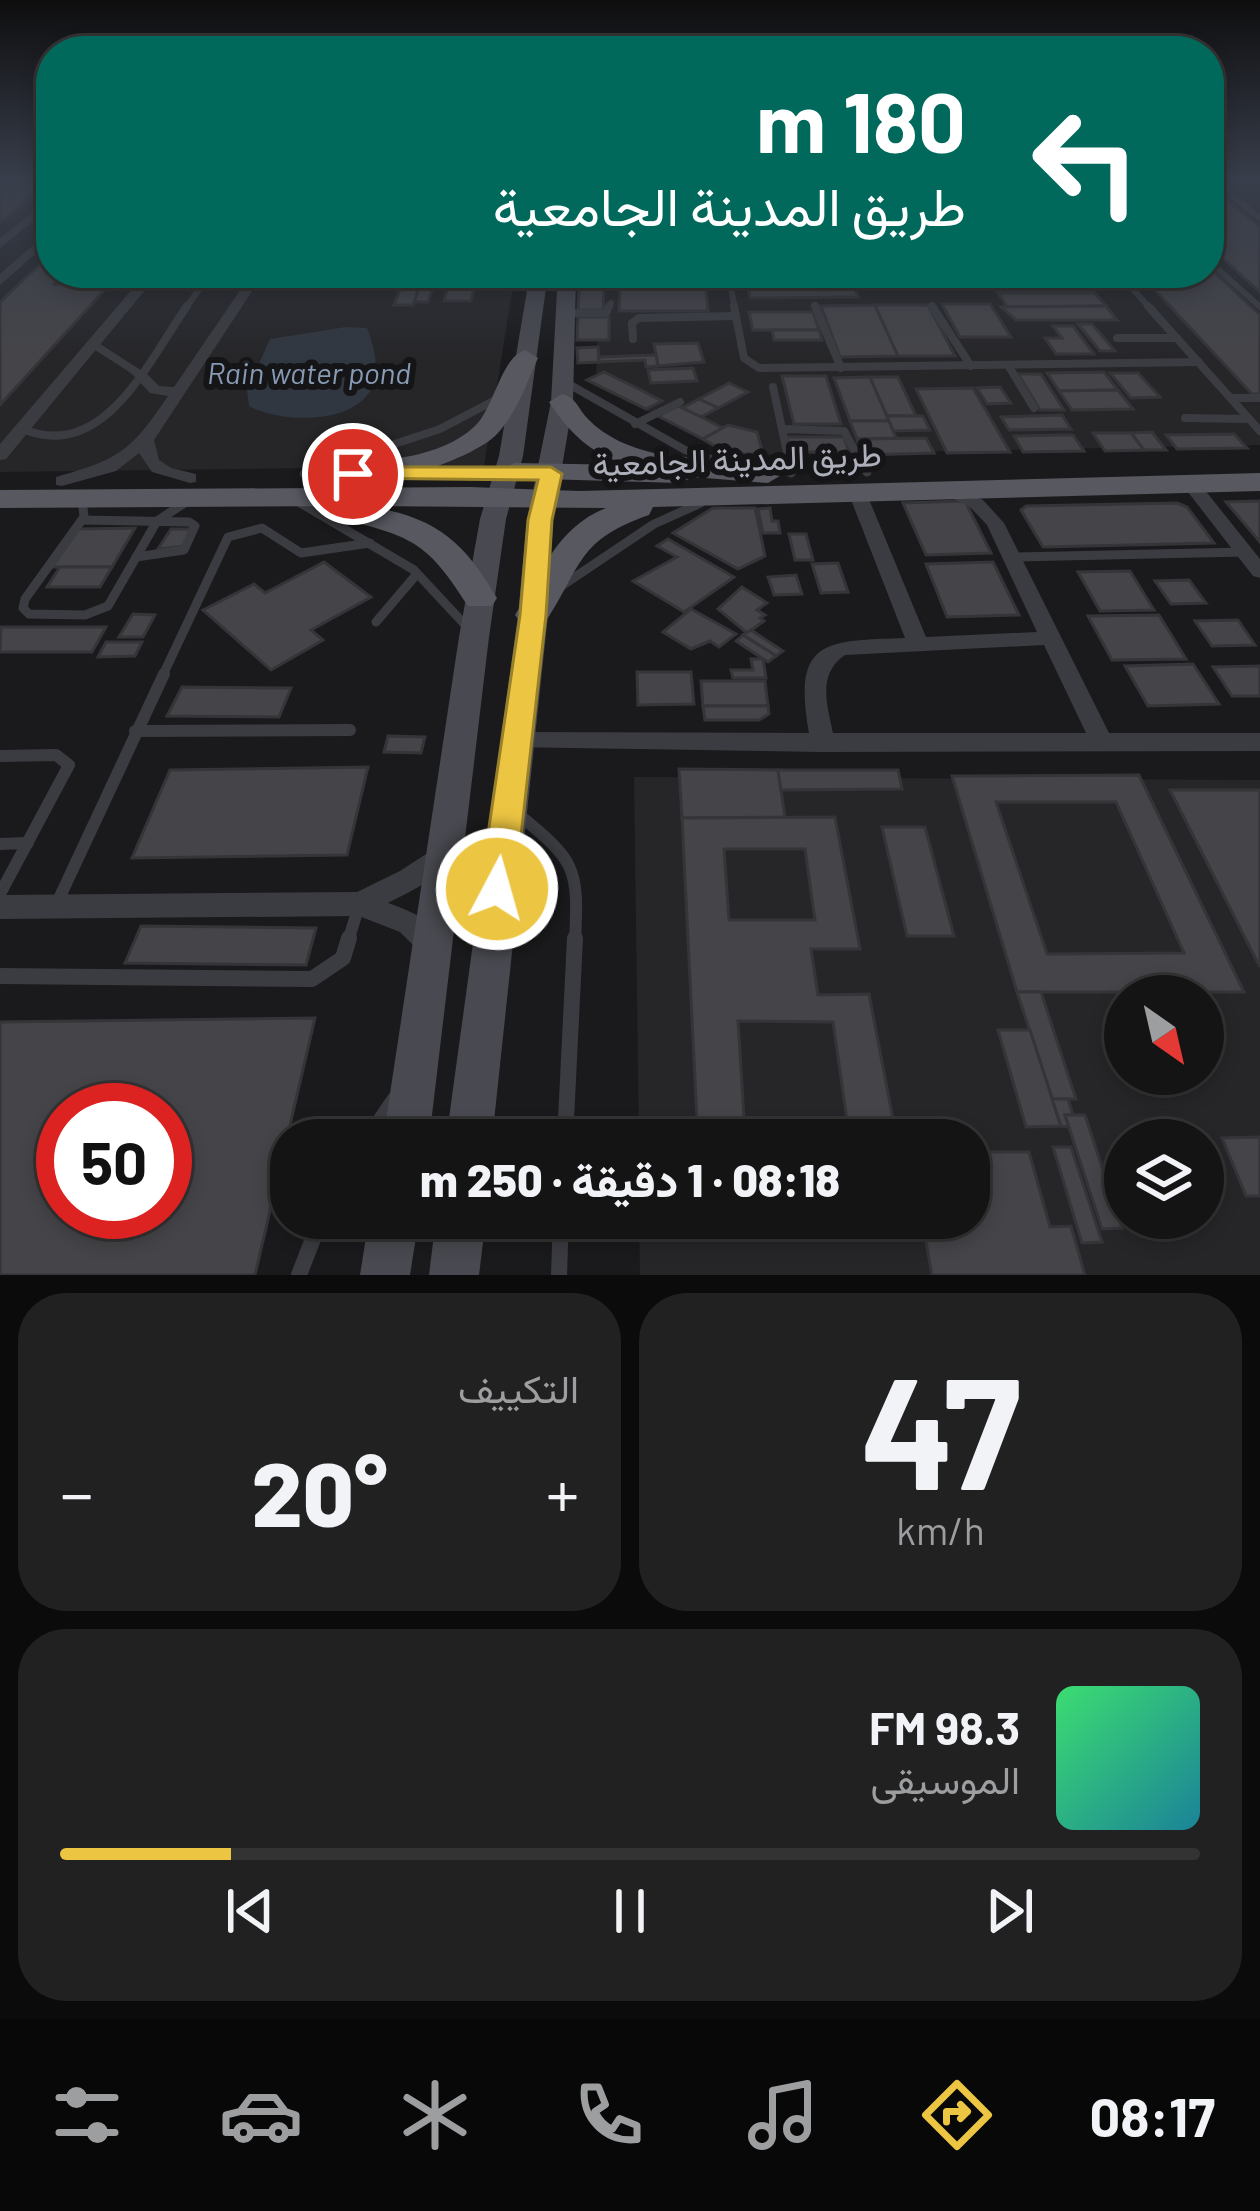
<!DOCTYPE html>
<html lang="ar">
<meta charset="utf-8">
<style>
:root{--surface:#141415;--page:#212122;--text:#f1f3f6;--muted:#9d9ea0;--line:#333334;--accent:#ecc542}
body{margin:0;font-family:Barlow,Vazirmatn,sans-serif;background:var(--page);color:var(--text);direction:rtl;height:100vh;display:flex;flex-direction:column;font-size:45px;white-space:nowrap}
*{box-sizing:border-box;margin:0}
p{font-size:39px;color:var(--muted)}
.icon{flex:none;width:66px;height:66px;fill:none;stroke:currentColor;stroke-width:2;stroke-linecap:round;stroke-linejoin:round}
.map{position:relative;height:1275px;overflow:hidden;direction:ltr}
.side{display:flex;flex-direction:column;gap:18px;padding:18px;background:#0b0b0c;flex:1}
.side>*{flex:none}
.top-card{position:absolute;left:36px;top:36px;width:1188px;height:252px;border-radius:48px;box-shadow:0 6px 18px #0003,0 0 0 3px var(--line);direction:rtl;background:#00695c;color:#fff;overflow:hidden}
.needle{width:78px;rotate:146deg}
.buttons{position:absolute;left:1104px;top:975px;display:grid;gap:24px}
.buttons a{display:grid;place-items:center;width:120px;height:120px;border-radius:50%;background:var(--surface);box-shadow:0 6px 18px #0003,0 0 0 3px var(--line);font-size:60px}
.speed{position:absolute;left:36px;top:1083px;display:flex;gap:24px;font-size:60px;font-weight:700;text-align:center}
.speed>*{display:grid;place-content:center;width:156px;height:156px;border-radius:50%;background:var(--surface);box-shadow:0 6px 18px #0003,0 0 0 3px var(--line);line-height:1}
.speed .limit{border:18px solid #d22;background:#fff;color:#111}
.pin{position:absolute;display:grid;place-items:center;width:102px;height:102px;color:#fff;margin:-51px;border:6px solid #fff;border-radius:50%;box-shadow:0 3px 12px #0007}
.me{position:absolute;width:132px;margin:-66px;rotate:6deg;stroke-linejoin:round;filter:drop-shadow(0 0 9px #0008)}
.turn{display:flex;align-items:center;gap:42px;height:252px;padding:0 60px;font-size:54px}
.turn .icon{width:156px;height:156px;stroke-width:2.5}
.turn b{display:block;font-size:84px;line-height:102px}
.big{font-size:90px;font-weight:800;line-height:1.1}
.side .widget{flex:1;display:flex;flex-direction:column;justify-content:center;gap:18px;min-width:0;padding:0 42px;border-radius:48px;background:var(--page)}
.side .dial{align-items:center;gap:0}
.dial b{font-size:156px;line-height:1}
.song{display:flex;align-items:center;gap:36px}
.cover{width:144px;height:144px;border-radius:18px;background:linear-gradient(135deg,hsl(140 70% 55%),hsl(190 70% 35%))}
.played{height:12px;border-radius:6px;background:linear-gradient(90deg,var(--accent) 15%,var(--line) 15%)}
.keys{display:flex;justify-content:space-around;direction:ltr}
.heat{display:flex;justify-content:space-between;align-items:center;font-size:66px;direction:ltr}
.side .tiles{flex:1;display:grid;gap:18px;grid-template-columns:1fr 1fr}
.widget:last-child{grid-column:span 2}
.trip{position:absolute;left:270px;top:1119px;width:720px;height:120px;border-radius:48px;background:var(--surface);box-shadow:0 6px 18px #0003,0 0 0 3px var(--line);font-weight:800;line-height:120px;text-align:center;direction:rtl}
.dock{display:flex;height:192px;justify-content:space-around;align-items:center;background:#080808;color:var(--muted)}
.dock .icon{width:84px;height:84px}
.dock .current{color:var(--accent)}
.dock b{font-size:54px;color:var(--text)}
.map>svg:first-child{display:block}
</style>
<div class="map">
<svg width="1260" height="1275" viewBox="0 0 1260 1275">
<rect width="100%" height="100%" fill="#1a1a1c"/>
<g fill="#262629" fill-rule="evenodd">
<polygon points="0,181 51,181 51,273 515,273 484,466 0,472"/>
<polygon points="1209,181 1260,181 1260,445 738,455 596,386 599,273 1209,273"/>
<path d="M634 777 1260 780V1275H640L639 1218H969V1140H639ZM1125 996H1203V1074H1125ZM1125 1140H1203V1218H1125Z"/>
</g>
<path fill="#303740" d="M346 327 367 328C373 344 380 368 373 385 357 426 280 423 249 406L247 390 270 339Z"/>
<g fill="#454549" stroke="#353438" stroke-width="3" fill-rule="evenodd">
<polygon points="0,181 50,181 0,222"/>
<polygon points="1209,186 1260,227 1260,292 1209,246"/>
<polygon points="51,254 51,273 118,273 64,274 55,284 110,284 0,405 0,302"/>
<polygon points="1209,267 1260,315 1260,394 1252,394 1139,273 1209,273"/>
<polygon points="589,273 627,273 628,285 589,285"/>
<polygon points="477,275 471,301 444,301 451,276"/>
<polygon points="895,275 973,275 978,283 899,283"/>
<polygon points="423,276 437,276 428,302 414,302"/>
<polygon points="423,276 413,305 394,305 405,277"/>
<polygon points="987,277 1082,277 1095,293 998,293"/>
<polygon points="746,279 851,279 858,297 750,298"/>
<polygon points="649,282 710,282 710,287 650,287"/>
<polygon points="620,288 706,288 708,311 619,311"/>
<polygon points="579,289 604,289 603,310 578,310"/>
<polygon points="998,293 1095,293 1106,306 1007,307"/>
<polygon points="942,304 990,304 1011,337 960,337"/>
<polygon points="875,305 898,356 840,357 821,306"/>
<polygon points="875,305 928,305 955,356 898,356"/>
<polygon points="1106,306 1117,320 1016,320 1001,307"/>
<polygon points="749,312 813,312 819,330 753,330"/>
<polygon points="578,317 609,317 609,340 577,340"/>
<polygon points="1078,324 1092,324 1115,351 1100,351"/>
<polygon points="1053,326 1073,326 1094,354 1056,354 1045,338 1062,338"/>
<polygon points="772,330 819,330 822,340 774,340"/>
<polygon points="698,343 704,362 658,366 654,344"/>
<polygon points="598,347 599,362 578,363 577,348"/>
<polygon points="656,355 658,366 646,367 645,360 599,362 599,357"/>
<polygon points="693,368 697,381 651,383 648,370"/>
<polygon points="604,372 639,389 662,401 646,409 587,380"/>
<polygon points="1104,372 1118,390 1059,391 1047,373"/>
<polygon points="1110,373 1138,373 1160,397 1131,398"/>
<polygon points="1018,374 1041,374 1064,410 1040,410"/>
<polygon points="782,376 826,376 841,424 794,424"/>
<polygon points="870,377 889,421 850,421 834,378"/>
<polygon points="870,377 898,377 916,416 887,416"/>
<polygon points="729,383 748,392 718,408 699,399"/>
<polygon points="1000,387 1011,403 987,404 977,388"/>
<polygon points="973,388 1010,452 947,453 916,389"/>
<polygon points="1118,390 1133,409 1072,410 1059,391"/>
<polygon points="699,399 718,408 701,417 682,408"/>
<polygon points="678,406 701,417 723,428 703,439 658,416"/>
<polygon points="1062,415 1071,429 1009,430 1001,417"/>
<polygon points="887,416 923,416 930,430 893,431"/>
<polygon points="850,421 889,421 896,438 857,439"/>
<polygon points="728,425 757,432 763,454 728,454 703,439"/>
<polygon points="1152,432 1166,450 1144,450 1131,433"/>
<polygon points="1093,433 1131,433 1144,450 1105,451"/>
<polygon points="1234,434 1247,448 1177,449 1166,435"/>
<polygon points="1059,435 1073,435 1084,451 1023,452 1014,436"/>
<polygon points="787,437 844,437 849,452 790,452"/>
<polygon points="926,438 934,453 863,455 857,439"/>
<polygon points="965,501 991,553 926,555 903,503"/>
<polygon points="1260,501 1260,542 1226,502"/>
<polygon points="1177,503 1187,507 1214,543 1043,547 1021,510 1026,506"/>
<polygon points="713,508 755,508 765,556 738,569 673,533"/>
<polygon points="770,508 772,521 778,521 780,533 763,533 758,509"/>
<polygon points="135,528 112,567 52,567 78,529"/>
<polygon points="171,529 194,529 186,546 158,549"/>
<polygon points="789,534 806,534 813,560 795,560"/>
<polygon points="668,539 734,577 684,612 633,581 677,557 657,546"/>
<polygon points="324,562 371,597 311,630 323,640 271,670 203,610 254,584 265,593"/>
<polygon points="993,562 1019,615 947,617 926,564"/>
<polygon points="838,563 848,592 821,593 812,564"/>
<polygon points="60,567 112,567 100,587 47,587"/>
<polygon points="1130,571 1154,610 1100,611 1078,572"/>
<polygon points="796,575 802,594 774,595 768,577"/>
<polygon points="1189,580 1206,603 1171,604 1155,581"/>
<polygon points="742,587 767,603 757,610 765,615 760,618 764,621 747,633 718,609"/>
<polygon points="691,609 736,634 719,647 710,641 691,649 663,632"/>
<polygon points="133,614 155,615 143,637 119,637"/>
<polygon points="1159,615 1186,659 1112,660 1088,616"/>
<polygon points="1238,620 1255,645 1212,646 1195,621"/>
<polygon points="106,627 92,652 0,652 1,627"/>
<polygon points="751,630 783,651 776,656 743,635"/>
<polygon points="743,635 776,656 768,662 736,641"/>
<polygon points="106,642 142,642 135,656 98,657"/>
<polygon points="751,659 763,659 766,678 733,678 731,670 753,670"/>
<polygon points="1193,664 1219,704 1148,706 1125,666"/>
<polygon points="1260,666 1260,696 1232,696 1213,667"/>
<polygon points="637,672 691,672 694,704 638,705"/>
<polygon points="701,681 765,681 768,706 703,706"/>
<polygon points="182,687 291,688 279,717 167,716"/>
<polygon points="703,706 768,706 769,714 759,720 705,720"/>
<polygon points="388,736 425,737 421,753 384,752"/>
<polygon points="368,767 347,855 132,858 170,770"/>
<polygon points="679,769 778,770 785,817 682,818"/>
<polygon points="778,770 898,770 902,789 781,790"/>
<path d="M1139 775 1244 992H1017L952 776ZM996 802H1116L1184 953 1047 954Z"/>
<polygon points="1170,790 1260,790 1260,967"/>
<path d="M835 817 860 949H811L818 995 869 994 897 1140H698L682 818ZM724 849H805L815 920H729ZM738 1021 833 1022 847 1120 744 1118Z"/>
<polygon points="882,827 925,827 954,936 907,936"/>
<polygon points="141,926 316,928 306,965 125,963"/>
<polygon points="1017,992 1041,992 1076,1099 1052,1099"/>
<path d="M315 1018 255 1275H0V1022ZM63 1110H165V1212H63Z"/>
<polygon points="998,1030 1030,1030 1061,1126 1026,1127"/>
<polygon points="1052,1099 1068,1099 1073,1115 1065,1115 1069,1127 1061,1126"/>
<polygon points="1065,1115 1085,1115 1122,1228 1102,1229"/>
<polygon points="1260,1137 1260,1196 1246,1196 1222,1138"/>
<polygon points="1053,1147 1071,1147 1102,1242 1082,1243"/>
<polygon points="983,1152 1029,1152 1050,1227 1071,1226 1085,1275 932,1275 923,1226 933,1226 931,1218 969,1218 969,1178 990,1178"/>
<polygon points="835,1218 875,1218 877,1228 837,1229"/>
</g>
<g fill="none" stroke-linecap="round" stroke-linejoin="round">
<g stroke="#3b3c41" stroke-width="6">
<polyline points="1213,181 1260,218"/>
<polyline points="1209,261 1260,307"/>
<polyline points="677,273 679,280"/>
<polyline points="1118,273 1151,309"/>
<polyline points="251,283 301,283 317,275 452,273"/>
<polyline points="185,309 211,273"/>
<polyline points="608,309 611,303"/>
<polyline points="735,309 729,278 735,273"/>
</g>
<g stroke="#3b3c41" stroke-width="8">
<polyline points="734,306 744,358 759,368 1199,362"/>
<polyline points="815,306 841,368"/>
<polyline points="932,306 971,366"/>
<polyline points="1148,306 1260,431"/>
<polyline points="565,313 606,313 609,306"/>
<polyline points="1117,338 1177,338"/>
<polyline points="633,339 632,323 639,318 736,316"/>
<polyline points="93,344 138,373"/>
<polyline points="1008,365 1034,408"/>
<polyline points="565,382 685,450 719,462"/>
<polyline points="773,387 791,471"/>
<polyline points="1231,398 1260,398"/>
<polyline points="1185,418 1249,419"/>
<polyline points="635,424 680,402"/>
<path d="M23 429C104 463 149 360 187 306"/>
<polyline points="782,429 844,431 866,471"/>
<polyline points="313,471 440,429 499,398"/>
</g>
<g stroke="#3b3c41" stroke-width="9">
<polyline points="790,468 791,473"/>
<polyline points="865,468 867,472"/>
<polyline points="304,474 322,468"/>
<polyline points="82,498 84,517 25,599 23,608 29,614 85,615 108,606 157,521 189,500"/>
<polyline points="297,501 414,570 468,628"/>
<polyline points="82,520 189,522 195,526 184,550 136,557"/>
<polyline points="1011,557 1245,552"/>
<polyline points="563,585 654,524 701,503"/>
<polyline points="376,622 416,575"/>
<polyline points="162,677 228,537 262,528 301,553 370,543"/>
</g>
<g stroke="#3b3c41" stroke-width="12">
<polyline points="135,731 350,730"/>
<polyline points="0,756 56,755 69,765 0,894"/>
<path d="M518 814C575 861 579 866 575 941"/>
<polyline points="0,844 28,843"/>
<polyline points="57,903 164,674"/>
<polyline points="348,941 359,906"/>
</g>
<g stroke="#3b3c41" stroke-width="16">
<polyline points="0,976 312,979 343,958 349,938"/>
<polyline points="367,1140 395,1099"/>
<polyline points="565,1140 575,938"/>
<polyline points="299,1275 321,1218"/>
<polyline points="559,1275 561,1218"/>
</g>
<g fill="#3b3c41" fill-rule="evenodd">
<polygon points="51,198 51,207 0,248 0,238"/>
<polygon points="51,230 51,240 0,285 0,274"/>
<polygon points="146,273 159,273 6,459 0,460 0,444"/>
<path d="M252 273H264L154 440 159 460 171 468 196 474V482L190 483 152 472 139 453 116 471 62 486 56 485V477C120 459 131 451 168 396L150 393 131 373 143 370 159 386 174 387Z"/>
<polygon points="1190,478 1196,479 1260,559 1260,578 1253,576 1181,483"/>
<path d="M947 483 983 500 1004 523 1109 733H1260V751L823 752 508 747 504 741 508 735 516 732 809 733C792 638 826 641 905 638L848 492 857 487 866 492 926 637 1037 632 987 525 971 508 941 492V484ZM1044 645 1086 733H833C827 704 817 674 845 655Z"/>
<path d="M446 841 455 844 459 852C444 876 413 890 388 903 414 912 436 922 449 948L445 957 435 961 425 957 400 932 359 916 0 919V895L357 892 400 871Z"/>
</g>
<g fill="#494a51" fill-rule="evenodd">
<polygon points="530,273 548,273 523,456 506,519 489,637 429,1140 383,1140 459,637 480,519 499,456"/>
<polygon points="558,273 576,273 573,402 553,520 548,615 492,1140 446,1140 518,615 527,520 551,402"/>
<polygon points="369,1218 419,1218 410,1275 360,1275"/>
<polygon points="436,1218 486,1218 479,1275 429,1275"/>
</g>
<g fill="#575860" fill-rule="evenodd">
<path d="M525 350 538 358C526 385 517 412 497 434 476 458 361 499 338 474L343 468C387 457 439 460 475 426 494 408 501 357 525 350Z"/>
<path d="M562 394C577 398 578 409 588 419 605 437 631 448 654 453 683 460 766 456 783 474L768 483 693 477 680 483 504 478 499 472 514 463 629 465C591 454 570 434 549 402Z"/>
<path d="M1260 473V491L653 507 649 515C577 540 583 564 545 623H521L515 615C542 573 556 528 606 508L368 506C436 518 462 539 497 598L492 606H468C429 545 415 537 345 520L340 513 347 506 0 508V490L470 487 580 491Z"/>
</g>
</g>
<linearGradient id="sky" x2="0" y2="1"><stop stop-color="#0e0e0f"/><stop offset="0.5" stop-color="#383e4b"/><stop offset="1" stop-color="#383e4b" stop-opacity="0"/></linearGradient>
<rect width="1260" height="360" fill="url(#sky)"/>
<polygon fill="#ecc542" stroke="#99802b" stroke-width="3" points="353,467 551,467 562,474 552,520 546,615 515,889 510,900 497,904 485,900 480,889 520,615 528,520 538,480 345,478 345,469"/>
<g text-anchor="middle" stroke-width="12" stroke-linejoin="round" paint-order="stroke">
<g font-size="30" font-style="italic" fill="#869ab4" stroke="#151517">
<text x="309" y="384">Rain water pond</text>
</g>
<g font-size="33" fill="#adb0bb" stroke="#151517">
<text transform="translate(737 459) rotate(-2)" y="12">طريق المدينة الجامعية</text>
</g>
</g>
</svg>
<div class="buttons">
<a><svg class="needle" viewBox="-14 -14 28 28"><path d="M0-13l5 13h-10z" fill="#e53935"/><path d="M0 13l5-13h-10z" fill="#9d9ea0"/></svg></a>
<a><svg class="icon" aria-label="layers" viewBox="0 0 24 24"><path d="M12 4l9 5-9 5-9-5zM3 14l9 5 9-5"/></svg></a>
</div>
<div class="speed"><div class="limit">50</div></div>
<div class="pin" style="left:353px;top:474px;background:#d93025"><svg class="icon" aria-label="arrive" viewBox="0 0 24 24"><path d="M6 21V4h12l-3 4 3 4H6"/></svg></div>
<svg class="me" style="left:497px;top:889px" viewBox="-20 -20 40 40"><circle r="17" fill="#ecc542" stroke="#fff" stroke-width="3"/><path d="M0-11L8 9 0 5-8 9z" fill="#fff"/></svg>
<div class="trip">08:18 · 1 دقيقة · 250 m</div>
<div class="top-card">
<div class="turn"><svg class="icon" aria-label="left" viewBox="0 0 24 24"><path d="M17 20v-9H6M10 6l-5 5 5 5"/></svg><div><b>180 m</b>طريق المدينة الجامعية</div></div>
</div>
</div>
<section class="side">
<div class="tiles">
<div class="widget dial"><b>47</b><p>km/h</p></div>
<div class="widget"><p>التكييف</p>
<div class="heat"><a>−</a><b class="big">20°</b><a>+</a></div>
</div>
<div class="widget">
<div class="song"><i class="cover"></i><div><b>98.3 FM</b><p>الموسيقى</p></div></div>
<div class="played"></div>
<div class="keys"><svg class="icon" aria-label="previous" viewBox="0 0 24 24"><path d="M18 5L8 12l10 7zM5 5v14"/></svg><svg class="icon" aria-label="pause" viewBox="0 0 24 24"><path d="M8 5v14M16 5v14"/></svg><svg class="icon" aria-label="next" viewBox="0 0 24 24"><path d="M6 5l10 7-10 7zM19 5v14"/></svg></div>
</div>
</div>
</section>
<nav class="dock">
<b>08:17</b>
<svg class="icon current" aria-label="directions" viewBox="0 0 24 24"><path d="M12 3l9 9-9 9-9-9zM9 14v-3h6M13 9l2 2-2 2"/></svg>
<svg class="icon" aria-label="music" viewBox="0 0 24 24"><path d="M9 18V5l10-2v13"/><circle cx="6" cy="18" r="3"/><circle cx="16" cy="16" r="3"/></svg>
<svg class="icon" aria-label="phone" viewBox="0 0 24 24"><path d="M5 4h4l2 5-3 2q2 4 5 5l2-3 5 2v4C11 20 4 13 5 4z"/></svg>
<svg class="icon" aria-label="climate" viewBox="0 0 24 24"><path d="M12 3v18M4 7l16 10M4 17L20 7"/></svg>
<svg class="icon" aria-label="car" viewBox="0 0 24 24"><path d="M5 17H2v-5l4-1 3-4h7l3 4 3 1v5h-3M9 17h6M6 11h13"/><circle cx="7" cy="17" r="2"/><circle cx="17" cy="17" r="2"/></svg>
<svg class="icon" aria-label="filters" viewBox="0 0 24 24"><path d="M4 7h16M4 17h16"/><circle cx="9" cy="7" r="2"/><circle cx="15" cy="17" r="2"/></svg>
</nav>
